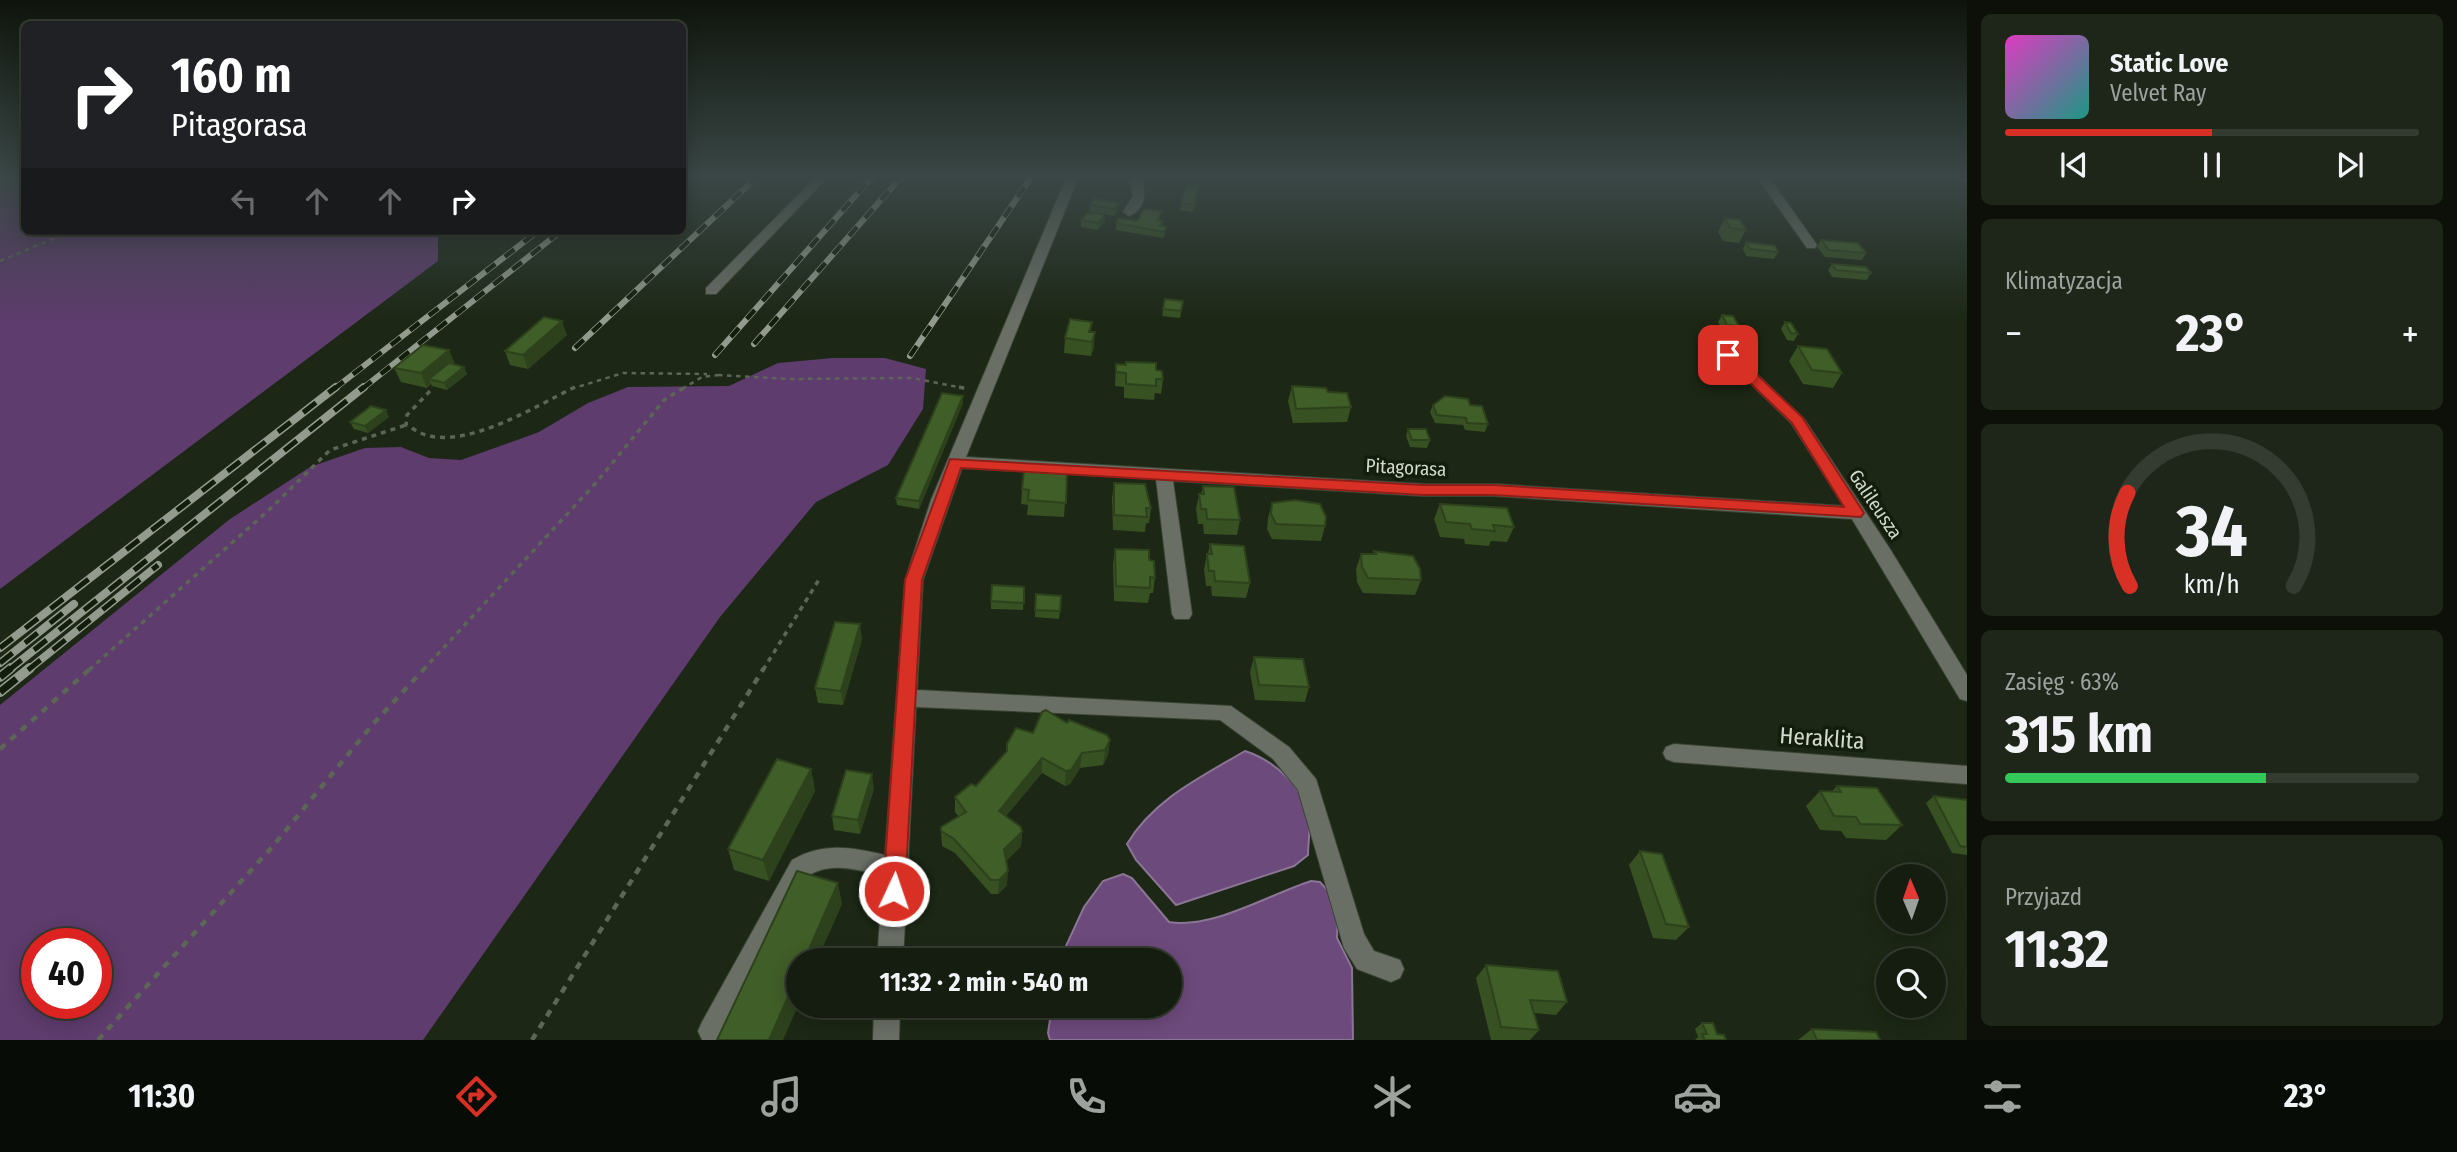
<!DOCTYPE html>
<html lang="pl">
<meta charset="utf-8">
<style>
:root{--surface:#151d10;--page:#1e2619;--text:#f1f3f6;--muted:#9da29f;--line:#343b30;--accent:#d93025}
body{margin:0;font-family:"Fira Sans Condensed",sans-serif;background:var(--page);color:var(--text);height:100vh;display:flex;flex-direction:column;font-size:26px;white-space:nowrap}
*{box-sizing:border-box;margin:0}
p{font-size:23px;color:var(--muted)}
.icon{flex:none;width:38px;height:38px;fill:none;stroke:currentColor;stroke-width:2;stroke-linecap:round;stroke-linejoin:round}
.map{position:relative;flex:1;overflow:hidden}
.details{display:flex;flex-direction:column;gap:14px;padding:14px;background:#0c1009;width:490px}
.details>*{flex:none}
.guide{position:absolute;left:21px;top:21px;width:665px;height:214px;border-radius:10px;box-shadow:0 4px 18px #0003,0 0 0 2px var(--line);background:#202124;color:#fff;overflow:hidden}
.needle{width:46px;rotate:358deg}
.controls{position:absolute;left:1876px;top:864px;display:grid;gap:14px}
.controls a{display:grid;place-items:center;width:70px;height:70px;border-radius:50%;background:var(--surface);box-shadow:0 4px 18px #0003,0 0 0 2px var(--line);font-size:35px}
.speed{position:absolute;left:21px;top:928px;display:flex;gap:14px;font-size:35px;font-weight:700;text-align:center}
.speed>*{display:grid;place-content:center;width:91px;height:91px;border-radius:50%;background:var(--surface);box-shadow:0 4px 18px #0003,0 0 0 2px var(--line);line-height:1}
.speed .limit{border:10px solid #d22;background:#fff;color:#111}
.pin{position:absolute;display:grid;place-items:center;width:60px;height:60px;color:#fff;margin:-30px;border-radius:14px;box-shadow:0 4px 10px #0006}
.me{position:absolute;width:77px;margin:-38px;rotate:3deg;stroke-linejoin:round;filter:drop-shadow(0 0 5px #0008)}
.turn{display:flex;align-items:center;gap:24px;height:147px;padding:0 35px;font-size:32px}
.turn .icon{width:91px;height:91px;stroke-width:2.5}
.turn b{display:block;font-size:49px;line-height:60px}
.lanes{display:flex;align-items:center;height:66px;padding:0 35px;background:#0003;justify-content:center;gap:35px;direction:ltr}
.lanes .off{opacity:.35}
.big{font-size:52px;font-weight:700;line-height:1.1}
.details .card{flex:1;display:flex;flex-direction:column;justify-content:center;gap:10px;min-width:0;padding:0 24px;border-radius:10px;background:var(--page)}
.details .dial{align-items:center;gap:0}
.dial svg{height:182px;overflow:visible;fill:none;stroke:var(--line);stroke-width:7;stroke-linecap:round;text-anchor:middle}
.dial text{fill:var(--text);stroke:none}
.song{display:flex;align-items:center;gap:21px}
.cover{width:84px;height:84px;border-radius:10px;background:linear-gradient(135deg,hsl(310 70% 55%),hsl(170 70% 35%))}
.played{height:7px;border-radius:4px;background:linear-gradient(90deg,var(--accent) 50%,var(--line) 50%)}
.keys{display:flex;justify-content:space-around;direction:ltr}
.heat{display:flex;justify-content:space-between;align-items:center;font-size:38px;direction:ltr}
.charge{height:10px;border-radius:5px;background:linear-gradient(90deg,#34c759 63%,var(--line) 0)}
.trip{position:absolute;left:786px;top:948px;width:396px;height:70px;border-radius:35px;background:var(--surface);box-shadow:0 4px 18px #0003,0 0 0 2px var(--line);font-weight:700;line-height:70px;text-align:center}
.menu{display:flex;height:112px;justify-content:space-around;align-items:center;background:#080c06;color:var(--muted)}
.menu .icon{width:49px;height:49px}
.menu .selected{color:var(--accent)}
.menu b{font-size:32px;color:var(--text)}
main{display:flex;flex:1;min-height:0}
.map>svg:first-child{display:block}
</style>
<main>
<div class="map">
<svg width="1967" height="1040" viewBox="0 0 1967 1040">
<rect width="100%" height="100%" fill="#1c2715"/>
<g fill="#5e3c6d" fill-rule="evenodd">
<polygon points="0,176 24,176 24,231 446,231 438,236 438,261 0,589"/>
<path d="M833 358H885L926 369 923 409 888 465 816 502 720 617 423 1040H0V705L230 519 310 467 365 448 401 447 429 458 461 460 539 432 588 403 628 387 729 386 778 363ZM37 943H96V1003H37Z"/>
</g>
<g fill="#6d4a7c" stroke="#8b7595" stroke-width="2">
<path d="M1245 751C1273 760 1302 785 1309 816 1311 827 1308 843 1308 855L1294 866 1176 905 1136 860 1127 844C1154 799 1201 777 1245 751Z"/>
<path d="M1123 874 1132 878 1169 922C1213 929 1268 895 1311 881L1320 882 1329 892 1338 914 1337 938 1352 968 1353 1040H1050L1048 1033 1052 1006H1169V961H1059L1084 907 1103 881Z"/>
</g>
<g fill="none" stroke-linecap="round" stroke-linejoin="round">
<g stroke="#394433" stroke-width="2">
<g id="minor">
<polygon points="817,176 829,176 716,294 706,294 706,288"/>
<path d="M1067 176H1079L966 457 1423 484H1494L1844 506 1791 423 1724 358V352H1734L1805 420 1890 549 1967 675V701L1960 699 1852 519 1494 496H1423L1173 481 1192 614 1189 619H1175L1172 614 1156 479 962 468 923 580 917 690 1231 706 1289 747 1316 779 1364 934 1374 951 1400 960 1404 969 1400 978 1391 982 1357 969 1344 948 1298 790 1273 759 1220 720 916 707 903 961H877L883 876C859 870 831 861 808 876L721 1040H702L698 1031 702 1022 792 860C823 842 851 847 885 855L905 580 931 500Z"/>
<path d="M1129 176H1141C1146 191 1147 209 1129 216L1123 212 1133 196Z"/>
<polygon points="1756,176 1768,176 1817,245 1815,248 1807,248"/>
<polygon points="1955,176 1967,176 1967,183"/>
<polygon points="1674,744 1967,766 1967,784 1674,762 1666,759 1663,753 1666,747"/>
<polygon points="874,1006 900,1006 899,1040 873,1040"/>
</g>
</g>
<g stroke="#5c6656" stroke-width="2.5" stroke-dasharray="4.5 4.5" stroke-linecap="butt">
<polyline points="0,261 72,231"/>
<polyline points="718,375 792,379 912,378 968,389"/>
<polyline points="571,389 623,373 707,374"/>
<polyline points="682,389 702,377 720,375"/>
</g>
<g stroke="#5c6656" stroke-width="3.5" stroke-dasharray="5 5" stroke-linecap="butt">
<polyline points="959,387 968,389"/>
<path d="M430 391 407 415 406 425C412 428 419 433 426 435 469 448 536 406 575 387"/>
<polyline points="89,670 270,509 330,450 406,425"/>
<polyline points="423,670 595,484 664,400 685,387"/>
<polyline points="763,670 820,578"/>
</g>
<g stroke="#5c6656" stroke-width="4.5" stroke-dasharray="7 7" stroke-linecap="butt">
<polyline points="0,749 91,668"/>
<polyline points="98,1040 273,846 373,724 425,668"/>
<polyline points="532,1040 764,668"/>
</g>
<use href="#minor" fill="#6a6f66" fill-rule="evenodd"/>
<g stroke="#929b8d" stroke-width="6">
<g id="rail-far2">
<polyline points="754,344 902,176"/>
<polyline points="575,348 758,176"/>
<polyline points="715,355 873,176"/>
<polyline points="910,356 1032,176"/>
<polyline points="334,389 538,231"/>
<polyline points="362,389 561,231"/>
</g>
</g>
<g stroke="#929b8d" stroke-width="8">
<g id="rail-far1">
<polyline points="0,648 336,387"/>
<polyline points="0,663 74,604"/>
<polyline points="9,670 364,387"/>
<polyline points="28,670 158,565"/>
</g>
</g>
<g stroke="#929b8d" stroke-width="10">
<g id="rail">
<polyline points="0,677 11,668"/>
<polyline points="0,692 30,668"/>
</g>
</g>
<use href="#rail-far2" stroke="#131d0b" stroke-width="4.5" stroke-dasharray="12" stroke-linecap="butt"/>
<use href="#rail-far1" stroke="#131d0b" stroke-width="5" stroke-dasharray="16" stroke-linecap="butt"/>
<use href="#rail" stroke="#131d0b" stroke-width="7" stroke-dasharray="21" stroke-linecap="butt"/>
</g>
<g fill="#375122">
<polygon points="1198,192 1193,212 1180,210 1181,203"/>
<polygon points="1090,205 1118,210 1114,216 1105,214 1105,221 1098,230 1081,227 1081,220 1104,214 1089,211"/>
<polygon points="1161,218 1160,220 1163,221 1162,227 1165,234 1163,238 1116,230 1116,223"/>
<polygon points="1725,218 1746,230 1739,243 1723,241 1718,232"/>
<polygon points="1821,240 1866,253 1862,260 1825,257 1817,247"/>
<polygon points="1746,242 1778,252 1774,259 1746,256 1743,249"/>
<polygon points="1832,264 1871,273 1867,280 1832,277 1828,270"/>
<polygon points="1165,299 1183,301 1180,318 1162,316"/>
<polygon points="1722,315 1739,326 1735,333 1723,332 1718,322"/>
<polygon points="1092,322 1091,332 1094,347 1091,356 1064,353 1065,338"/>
<polygon points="1785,322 1798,334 1794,341 1787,340 1781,329"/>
<polygon points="567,335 528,369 510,365 505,351"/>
<polygon points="1798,346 1842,373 1833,388 1803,384 1789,361"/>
<polygon points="449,350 454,365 464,367 467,374 447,390 432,386 431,384 427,388 401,382 394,368"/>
<polygon points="1116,364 1156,370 1163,379 1161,394 1155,393 1154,400 1124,398 1124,387 1115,386"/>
<polygon points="1292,386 1351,407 1347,422 1293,423 1288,401"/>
<polygon points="963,403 919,509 897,505 896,498"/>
<polygon points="1433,405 1470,405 1488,424 1485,432 1465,430 1463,425 1435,423 1430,412"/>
<polygon points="389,417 368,433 354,429 350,422"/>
<polygon points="1408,429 1430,440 1427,448 1410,447 1406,436"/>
<polygon points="1067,474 1064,517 1027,515 1028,505 1021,504 1022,489"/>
<polygon points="1114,483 1151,508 1149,523 1146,523 1145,532 1113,530 1112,498"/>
<polygon points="1203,486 1240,520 1237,535 1204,534 1203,524 1198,524 1196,509 1199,494 1201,494"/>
<polygon points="1272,503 1325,526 1321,541 1272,539 1267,529 1268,518"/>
<polygon points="1440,504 1514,527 1507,542 1491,541 1489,546 1465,544 1464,539 1440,537 1434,519"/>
<polygon points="1210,544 1250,583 1246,598 1212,596 1211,586 1206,586 1204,569 1207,554 1208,554"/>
<polygon points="1115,549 1149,560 1155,578 1153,593 1150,593 1148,603 1114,601 1113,564"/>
<polygon points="1374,551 1421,580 1415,595 1363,593 1357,582 1356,569 1361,554 1373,554"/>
<polygon points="1024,587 1023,610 991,609 991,601"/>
<polygon points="1036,594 1060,611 1059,619 1035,617"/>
<polygon points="862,639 843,705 818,703 815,688"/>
<polygon points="1254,657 1309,687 1305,702 1255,700 1250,672"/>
<polygon points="1067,723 1110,740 1108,755 1103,765 1080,768 1070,784 1065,786 1042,773 1006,816 1022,832 1021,846 1006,861 1007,885 998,894 991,894 955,853 942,846 941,831 958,816 955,812 955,797 976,786 1033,733"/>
<polygon points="811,769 815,791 769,881 734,870 728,849"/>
<polygon points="1837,786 1902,825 1886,840 1846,838 1841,831 1820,830 1806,806 1820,791 1831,792"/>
<polygon points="874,789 860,834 834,830 832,816"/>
<polygon points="1934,796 1967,800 1967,855 1952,853 1926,803"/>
<polygon points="1640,851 1689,927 1676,940 1653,938 1629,865"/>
<polygon points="1486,965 1567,1002 1556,1015 1534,1013 1539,1030 1530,1040 1491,1040 1476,978"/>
<polygon points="1702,1023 1717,1034 1726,1040 1695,1040 1698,1037 1695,1029"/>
<polygon points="1812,1029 1880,1040 1798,1040"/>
</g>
<g fill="#2d421c">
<polygon points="1119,203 1118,210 1114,216 1114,209"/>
<polygon points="1105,214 1105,221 1098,230 1099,223"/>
<polygon points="562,321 567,335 528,369 523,355"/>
<polygon points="1095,332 1094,347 1091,356 1092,342"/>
<polygon points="449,350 455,364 436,381 429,379 431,384 427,388 421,373"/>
<polygon points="464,367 467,374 447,390 444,383"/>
<polygon points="963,396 963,403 919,509 919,501"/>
<polygon points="386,410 389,417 368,433 365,426"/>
<polygon points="860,624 862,639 843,705 841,691"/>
<polygon points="1110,740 1108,755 1103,765 1105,750"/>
<polygon points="1082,753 1080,768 1070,784 1065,786 1066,771"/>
<polygon points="1042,758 1042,773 998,825 999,811"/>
<polygon points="811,769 815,791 769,881 763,860"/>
<polygon points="872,774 874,789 860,834 858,820"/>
<polygon points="1022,832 1021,846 1004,863 1004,849"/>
<polygon points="1008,871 1007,885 998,894 999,880"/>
<polygon points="838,883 842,904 817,961 804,961"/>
<polygon points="798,974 798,1006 783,1040 769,1040"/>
</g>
<g fill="#405e28" stroke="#2d421c" stroke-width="2">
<polygon points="1187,184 1199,186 1194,205 1181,203"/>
<polygon points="1094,199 1119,203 1114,209 1090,205"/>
<polygon points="1144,209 1162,211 1157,220 1163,221 1160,226 1166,227 1164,232 1116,223 1119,218 1137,221"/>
<polygon points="1087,213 1105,214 1099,223 1081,220"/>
<polygon points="1725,218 1740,220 1746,230 1730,228"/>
<polygon points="1821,240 1858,243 1866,253 1829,250"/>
<polygon points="1746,242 1775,246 1778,252 1750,249"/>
<polygon points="1832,264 1866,267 1871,273 1836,270"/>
<polygon points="1165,299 1183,301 1181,311 1163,309"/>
<polygon points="1722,315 1733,316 1739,326 1727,325"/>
<polygon points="544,317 562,321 523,355 505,351"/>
<polygon points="1070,319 1092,322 1089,332 1095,332 1092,342 1065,338"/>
<polygon points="1785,322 1791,323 1798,334 1791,333"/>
<polygon points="423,345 449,350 421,373 394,368"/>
<polygon points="1798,346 1827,349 1842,373 1812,370"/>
<polygon points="1126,362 1156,363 1156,370 1162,371 1163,379 1156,379 1156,386 1126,384 1126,373 1116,372 1116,364 1126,365"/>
<polygon points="449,363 464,367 444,383 429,379"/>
<polygon points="1292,386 1326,388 1328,392 1347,393 1351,407 1296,409"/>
<polygon points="942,393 963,396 919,501 896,498"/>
<polygon points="1445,396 1468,399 1470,405 1482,406 1488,424 1467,423 1466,418 1437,415 1433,405"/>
<polygon points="371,406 386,410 365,426 350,422"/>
<polygon points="1408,429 1426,429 1430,440 1412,440"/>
<polygon points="1024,471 1067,474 1066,503 1028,500 1029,490 1022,489"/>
<polygon points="1114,483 1145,484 1151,508 1146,508 1147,517 1114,515"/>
<polygon points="1203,486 1234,487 1240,520 1207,519 1206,509 1201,509 1199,494 1204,494"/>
<polygon points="1295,500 1320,504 1326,517 1325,526 1276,524 1271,514 1272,503"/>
<polygon points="1440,504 1507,508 1514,527 1493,525 1495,531 1472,529 1470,524 1446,522"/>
<polygon points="1210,544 1244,546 1250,583 1215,581 1214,571 1209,571 1207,554 1212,554"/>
<polygon points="1115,549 1149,550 1149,560 1154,561 1155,578 1150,577 1150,588 1116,586"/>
<polygon points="1374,551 1413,556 1420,569 1421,580 1368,578 1362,567 1361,554 1376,554"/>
<polygon points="992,585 1024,587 1024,603 991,601"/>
<polygon points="1036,594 1061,596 1060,611 1035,610"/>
<polygon points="835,622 860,624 841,691 815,688"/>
<polygon points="1254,657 1303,659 1309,687 1259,685"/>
<polygon points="1046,710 1067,723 1069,720 1107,735 1110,740 1105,750 1082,753 1071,770 1066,771 1042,758 999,811 1021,827 1022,832 1004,849 1008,871 999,880 991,880 954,839 941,831 941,827 966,812 955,797 971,784 976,786 1007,751 1007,744 1016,728 1033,733 1042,712"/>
<polygon points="777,759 811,769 763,860 728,849"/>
<polygon points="846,770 872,774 858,820 832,816"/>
<polygon points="1837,786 1877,788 1902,825 1860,824 1856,817 1834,816 1820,791 1841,792"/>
<polygon points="1934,796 1967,800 1967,847 1960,846"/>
<polygon points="1640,851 1662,854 1689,927 1666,924"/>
<polygon points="797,871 838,883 804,961 798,961 798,974 769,1040 717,1040"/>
<polygon points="1486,965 1558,971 1567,1002 1530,1000 1539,1030 1501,1027"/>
<polygon points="1702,1023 1713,1023 1717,1034 1724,1035 1726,1040 1705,1040 1702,1034 1707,1034"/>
<polygon points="1812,1029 1876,1032 1880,1040 1817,1040"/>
</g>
<linearGradient id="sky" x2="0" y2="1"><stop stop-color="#0f150c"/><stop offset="0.55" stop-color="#3a4746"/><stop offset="1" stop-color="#3a4746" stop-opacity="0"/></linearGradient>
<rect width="1967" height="321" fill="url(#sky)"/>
<polygon fill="#d93025" stroke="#8d1f18" stroke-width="2" points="1724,352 1733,352 1802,417 1864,513 1861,517 1494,495 1423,495 961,468 922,580 905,891 901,898 894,901 886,898 883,891 905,580 950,459 1423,485 1494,485 1844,507 1792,423 1724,358"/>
<g text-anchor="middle" stroke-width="7" stroke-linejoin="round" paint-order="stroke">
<g font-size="19" fill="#d2dace" stroke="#131d0b">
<text transform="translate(1406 467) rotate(3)" y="7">Pitagorasa</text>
<text transform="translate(1876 504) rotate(56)" y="7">Galileusza</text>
</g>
<g font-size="23" fill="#d2dace" stroke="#131d0b">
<text transform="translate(1822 738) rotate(4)" y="8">Heraklita</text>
</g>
</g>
</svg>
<div class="controls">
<a><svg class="needle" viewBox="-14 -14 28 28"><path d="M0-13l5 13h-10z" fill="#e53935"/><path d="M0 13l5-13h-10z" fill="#9da29f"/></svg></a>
<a><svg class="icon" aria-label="search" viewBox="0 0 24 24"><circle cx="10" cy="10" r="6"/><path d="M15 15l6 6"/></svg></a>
</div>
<div class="speed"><div class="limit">40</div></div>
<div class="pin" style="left:1728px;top:355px;background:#d93025"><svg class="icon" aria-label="arrive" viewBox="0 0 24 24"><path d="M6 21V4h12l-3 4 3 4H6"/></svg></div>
<svg class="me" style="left:894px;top:891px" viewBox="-20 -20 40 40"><circle r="17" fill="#d93025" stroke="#fff" stroke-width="3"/><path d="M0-11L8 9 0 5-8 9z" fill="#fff"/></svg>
<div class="trip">11:32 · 2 min · 540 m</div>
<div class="guide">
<div class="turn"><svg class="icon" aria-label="right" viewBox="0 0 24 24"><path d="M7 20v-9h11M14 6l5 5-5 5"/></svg><div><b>160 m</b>Pitagorasa</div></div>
<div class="lanes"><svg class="icon off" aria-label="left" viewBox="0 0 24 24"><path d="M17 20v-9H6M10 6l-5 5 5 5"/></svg><svg class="icon off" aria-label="ahead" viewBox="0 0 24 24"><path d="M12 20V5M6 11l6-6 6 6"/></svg><svg class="icon off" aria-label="ahead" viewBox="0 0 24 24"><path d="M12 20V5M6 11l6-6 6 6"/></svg><svg class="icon" aria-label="right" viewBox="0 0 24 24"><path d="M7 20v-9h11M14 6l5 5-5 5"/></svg></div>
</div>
</div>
<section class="details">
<div class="card">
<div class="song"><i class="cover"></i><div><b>Static Love</b><p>Velvet Ray</p></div></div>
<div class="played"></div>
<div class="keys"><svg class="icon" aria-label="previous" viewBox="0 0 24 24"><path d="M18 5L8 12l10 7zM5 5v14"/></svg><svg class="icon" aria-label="pause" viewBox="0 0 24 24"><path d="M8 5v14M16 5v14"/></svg><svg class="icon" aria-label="next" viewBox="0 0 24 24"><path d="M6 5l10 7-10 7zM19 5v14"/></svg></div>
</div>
<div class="card"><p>Klimatyzacja</p>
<div class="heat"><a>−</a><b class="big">23°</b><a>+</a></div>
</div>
<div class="card dial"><svg viewBox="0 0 100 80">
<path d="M14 69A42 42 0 1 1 86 69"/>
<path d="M14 69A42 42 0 0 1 13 28" stroke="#d93025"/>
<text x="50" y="56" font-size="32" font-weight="700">34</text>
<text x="50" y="72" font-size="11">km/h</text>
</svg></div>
<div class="card"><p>Zasięg · 63%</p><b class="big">315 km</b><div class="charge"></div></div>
<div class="card"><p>Przyjazd</p><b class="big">11:32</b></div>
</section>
</main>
<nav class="menu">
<b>11:30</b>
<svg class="icon selected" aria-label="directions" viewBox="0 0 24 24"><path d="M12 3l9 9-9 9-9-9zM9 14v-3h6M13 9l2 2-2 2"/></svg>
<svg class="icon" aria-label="music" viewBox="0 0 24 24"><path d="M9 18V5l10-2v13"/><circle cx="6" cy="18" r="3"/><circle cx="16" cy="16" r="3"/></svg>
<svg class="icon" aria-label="phone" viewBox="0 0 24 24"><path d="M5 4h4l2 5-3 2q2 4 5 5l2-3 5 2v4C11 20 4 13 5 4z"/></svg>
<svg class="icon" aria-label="climate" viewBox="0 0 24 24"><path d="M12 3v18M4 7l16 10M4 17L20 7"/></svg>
<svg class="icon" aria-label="car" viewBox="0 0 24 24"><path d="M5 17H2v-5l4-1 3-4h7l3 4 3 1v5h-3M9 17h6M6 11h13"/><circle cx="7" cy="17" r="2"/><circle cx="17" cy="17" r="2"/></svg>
<svg class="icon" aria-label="filters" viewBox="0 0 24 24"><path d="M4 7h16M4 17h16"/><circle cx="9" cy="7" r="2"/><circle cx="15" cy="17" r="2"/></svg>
<b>23°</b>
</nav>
